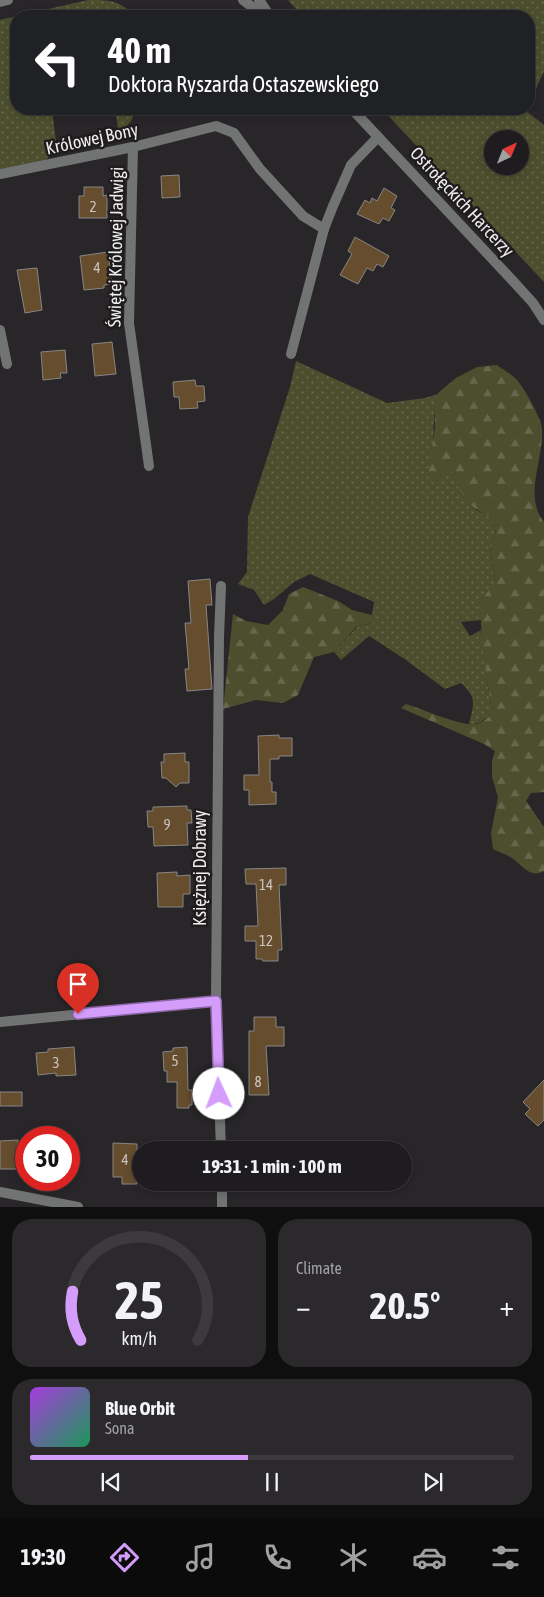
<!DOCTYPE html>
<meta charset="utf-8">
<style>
:root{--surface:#1e1c1e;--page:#2b292b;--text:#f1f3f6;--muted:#a1a1a4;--line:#3c3a3c;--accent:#d49cfb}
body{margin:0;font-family:"Asap Condensed",sans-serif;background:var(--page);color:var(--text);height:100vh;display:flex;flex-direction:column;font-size:19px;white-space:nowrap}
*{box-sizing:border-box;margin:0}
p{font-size:16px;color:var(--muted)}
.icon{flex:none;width:28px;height:28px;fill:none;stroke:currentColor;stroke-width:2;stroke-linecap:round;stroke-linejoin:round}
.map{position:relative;height:1207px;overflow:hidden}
.details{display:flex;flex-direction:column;gap:12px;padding:12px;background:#100f10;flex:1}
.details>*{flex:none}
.guide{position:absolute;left:10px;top:10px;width:525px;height:105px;border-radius:20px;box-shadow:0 2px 8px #0003,0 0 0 1px var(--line);background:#202124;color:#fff;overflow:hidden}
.needle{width:32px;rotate:43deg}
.tools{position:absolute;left:484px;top:130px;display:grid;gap:10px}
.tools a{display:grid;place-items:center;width:45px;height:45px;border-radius:50%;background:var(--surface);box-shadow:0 2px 8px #0003,0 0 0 1px var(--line);font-size:25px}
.speed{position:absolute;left:15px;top:1126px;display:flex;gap:10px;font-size:25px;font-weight:700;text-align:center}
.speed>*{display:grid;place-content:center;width:65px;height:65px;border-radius:50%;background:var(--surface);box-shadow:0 2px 8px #0003,0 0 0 1px var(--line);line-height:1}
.speed .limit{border:8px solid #d22;background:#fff;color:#111}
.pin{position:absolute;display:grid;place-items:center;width:42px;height:42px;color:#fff;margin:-51px -21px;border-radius:50% 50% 50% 0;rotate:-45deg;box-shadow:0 0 5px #0007}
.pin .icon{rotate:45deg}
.me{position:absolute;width:55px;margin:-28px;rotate:358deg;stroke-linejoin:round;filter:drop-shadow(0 0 4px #0008)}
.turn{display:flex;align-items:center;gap:18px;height:105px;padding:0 15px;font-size:22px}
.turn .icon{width:65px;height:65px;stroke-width:2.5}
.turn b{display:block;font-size:35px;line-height:42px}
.big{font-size:38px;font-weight:700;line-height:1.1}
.details .card{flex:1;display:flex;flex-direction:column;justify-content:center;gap:8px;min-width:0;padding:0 18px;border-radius:20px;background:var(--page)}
.details .dial{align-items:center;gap:0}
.dial svg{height:130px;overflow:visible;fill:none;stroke:var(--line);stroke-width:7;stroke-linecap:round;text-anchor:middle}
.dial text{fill:var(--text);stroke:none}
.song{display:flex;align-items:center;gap:15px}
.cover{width:60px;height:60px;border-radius:8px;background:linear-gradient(135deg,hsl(280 70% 55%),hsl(150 70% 35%))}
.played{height:5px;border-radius:2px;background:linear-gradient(90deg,var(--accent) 45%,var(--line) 45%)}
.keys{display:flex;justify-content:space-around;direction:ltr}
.heat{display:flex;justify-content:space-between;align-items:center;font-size:28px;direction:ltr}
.details .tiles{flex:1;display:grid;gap:12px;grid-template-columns:1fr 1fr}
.card:last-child{grid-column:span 2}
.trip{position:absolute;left:132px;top:1141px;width:280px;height:50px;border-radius:25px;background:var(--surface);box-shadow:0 2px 8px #0003,0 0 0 1px var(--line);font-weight:700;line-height:50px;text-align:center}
.tab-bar{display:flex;height:80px;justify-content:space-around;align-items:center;background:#0c0b0c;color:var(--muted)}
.tab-bar .icon{width:35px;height:35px}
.tab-bar .current{color:var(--accent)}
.tab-bar b{font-size:22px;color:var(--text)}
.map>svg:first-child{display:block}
</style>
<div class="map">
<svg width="544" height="1207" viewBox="0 0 544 1207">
<defs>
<pattern id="grass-dots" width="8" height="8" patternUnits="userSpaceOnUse" patternTransform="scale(1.25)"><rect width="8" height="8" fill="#4c4f2e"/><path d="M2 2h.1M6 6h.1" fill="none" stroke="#66684d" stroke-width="1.8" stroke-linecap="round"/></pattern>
<pattern id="forest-firs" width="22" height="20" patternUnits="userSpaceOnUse" patternTransform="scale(1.25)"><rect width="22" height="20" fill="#4c4f2e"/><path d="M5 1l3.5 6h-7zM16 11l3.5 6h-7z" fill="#66684d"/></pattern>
</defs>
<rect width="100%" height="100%" fill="#282628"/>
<g fill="url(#grass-dots)" fill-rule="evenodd">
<path d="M88 0C109 0 120 0 134 16H16V109H52L57 150 45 160 0 169V20Z"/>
<polygon points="288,0 544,0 544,71 529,104 529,16 302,16"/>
<polygon points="115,109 137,109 131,121 119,135"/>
<path d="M382 109H526V111L544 125V282ZM492 139H520V166H492Z"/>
<path d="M296 361 387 403 425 398 438 394C433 401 434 436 433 448L451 470 463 496 476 510 490 517 496 531 490 546 495 583 483 599 481 620 461 622 470 636 481 630C485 657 486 686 493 712 485 719 480 725 469 724 474 703 477 698 461 683L445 689 406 660 369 636 341 660 334 652 358 626 373 623 372 615 374 602 310 574 294 582 274 599 264 605 254 590 238 584 247 572 248 517 290 387Z"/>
</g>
<g fill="url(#forest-firs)">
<path d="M497 365C503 370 510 373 516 379 523 386 542 419 542 429 544 459 523 496 544 522V792L531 793 526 801 544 827V871C530 879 522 865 512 858 506 854 499 852 493 849L491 833 498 797 492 777V761L495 751 484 744 401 708 406 704C423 709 461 727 477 724 484 722 488 717 493 712 488 692 476 616 483 599 486 593 491 588 495 582L490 546 496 531 490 517C465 505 462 495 451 470L439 486 428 479 435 427 434 399 439 392 456 378 477 367Z"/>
<polygon points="303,587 338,601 352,610 372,615 373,623 357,626 334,652 314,657 298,695 283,703 256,700 223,709 233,614 246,621 268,625 283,610 289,594"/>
</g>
<g fill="#654d2e" stroke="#888683">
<polygon points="179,175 180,197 162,198 161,176"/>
<polygon points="84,187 103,187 103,196 107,195 107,218 79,218 79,196 84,196"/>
<polygon points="384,188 397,196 391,208 395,210 389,221 383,218 379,224 357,214 365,200 370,203 372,198 377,201"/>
<polygon points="355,237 389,256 383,267 377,264 373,271 367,268 358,284 340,275 352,254 348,251"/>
<polygon points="108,252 112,284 104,285 104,288 84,290 80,256"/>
<polygon points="37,268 42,310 25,313 17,270"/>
<polygon points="112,342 116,374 95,376 92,344"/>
<polygon points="65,350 67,373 60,373 61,378 43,380 41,352"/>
<polygon points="195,380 196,386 204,386 205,401 197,402 198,408 180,409 179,397 174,397 173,382"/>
<polygon points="210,579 212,605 206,605 212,689 187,691 185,669 189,669 185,623 191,623 188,581"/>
<polygon points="279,735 279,738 292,738 292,756 279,756 279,759 270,759 270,782 272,782 272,792 276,792 276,804 249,805 249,790 244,790 244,775 259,775 258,736"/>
<polygon points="185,753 185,762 189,762 189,783 180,783 176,787 166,778 162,778 161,762 164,762 164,754"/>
<polygon points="187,806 187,810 191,810 192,823 187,823 188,845 154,846 153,827 148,827 147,811 153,811 153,807"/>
<polygon points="286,868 286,885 279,885 282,950 278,950 278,961 263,961 262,959 256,959 256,941 245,941 245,926 258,926 256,884 246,884 245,869"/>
<polygon points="177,872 177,876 190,875 190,894 183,894 183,907 158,907 157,873"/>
<polygon points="254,1017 276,1017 276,1027 284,1027 284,1046 266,1046 269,1095 249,1095 249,1031 254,1031"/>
<polygon points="74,1047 76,1075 56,1076 56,1073 38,1075 36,1053 48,1052 48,1049"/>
<polygon points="187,1047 188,1090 192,1090 192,1105 189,1105 189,1108 177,1108 177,1082 167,1082 167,1071 164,1071 163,1052 173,1051 173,1048"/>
<polygon points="544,1080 544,1120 538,1126 525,1114 530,1109 523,1102"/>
<rect x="0" y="1092" width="22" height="14"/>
<polygon points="18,1140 19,1169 0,1169 0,1141"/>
<polygon points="113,1143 137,1144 137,1184 122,1184 122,1177 113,1177"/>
</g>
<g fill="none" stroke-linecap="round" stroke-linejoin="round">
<g stroke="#727474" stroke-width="10">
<polyline points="243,0 264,16"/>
<polyline points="259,0 270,16"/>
<polyline points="0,2 8,0"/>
<polyline points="352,109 513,281 533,303 544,320"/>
<polyline points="133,147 129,323 149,466"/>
<polyline points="0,174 133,147 216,126 234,133 260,169 303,216 324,229"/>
<polyline points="0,330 7,364"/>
<polyline points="291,354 324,229 333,206 351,165 378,137"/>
<polyline points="0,1022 216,1001"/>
<polyline points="221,1150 216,1001 219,637 221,586"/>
<polyline points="222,1182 222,1207"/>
<polyline points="0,1192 78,1207"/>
</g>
</g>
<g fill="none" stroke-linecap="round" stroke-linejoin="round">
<g stroke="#8a65a3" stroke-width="12">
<polyline id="route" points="78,1014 216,1001 219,1094"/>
</g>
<use href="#route" stroke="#d49cfb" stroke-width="9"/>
</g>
<g text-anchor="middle" stroke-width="5" stroke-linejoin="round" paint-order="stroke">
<g font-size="15" fill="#ccc4be">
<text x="93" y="212">2</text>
<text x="97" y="273">4</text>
<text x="167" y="830">9</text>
<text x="266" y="890">14</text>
<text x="266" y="946">12</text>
<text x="175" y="1066">5</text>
<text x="56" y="1068">3</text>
<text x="258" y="1087">8</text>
<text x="125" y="1165">4</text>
</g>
<g font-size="18" fill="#eeecee" stroke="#1f1c1e">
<text transform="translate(92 139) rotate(-12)" y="6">Królowej Bony</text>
<text transform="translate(462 202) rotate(47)" y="6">Ostrołęckich Harcerzy</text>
<text transform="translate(116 247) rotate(-89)" y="6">Świętej Królowej Jadwigi</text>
<text transform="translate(200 868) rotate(-90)" y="6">Księżnej Dobrawy</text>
</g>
</g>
</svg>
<div class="tools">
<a><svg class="needle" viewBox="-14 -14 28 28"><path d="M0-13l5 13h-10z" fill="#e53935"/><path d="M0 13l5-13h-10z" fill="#a1a1a4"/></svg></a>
</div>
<div class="speed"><div class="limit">30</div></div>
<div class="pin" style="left:78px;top:1014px;background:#d93025"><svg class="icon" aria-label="arrive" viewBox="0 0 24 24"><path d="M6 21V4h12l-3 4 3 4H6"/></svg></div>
<svg class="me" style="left:219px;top:1094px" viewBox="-20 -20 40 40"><circle r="19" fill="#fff"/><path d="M0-13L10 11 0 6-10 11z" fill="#d49cfb"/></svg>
<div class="trip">19:31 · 1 min · 100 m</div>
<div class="guide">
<div class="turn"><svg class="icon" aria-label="left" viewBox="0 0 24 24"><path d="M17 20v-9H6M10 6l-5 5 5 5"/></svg><div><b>40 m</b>Doktora Ryszarda Ostaszewskiego</div></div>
</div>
</div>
<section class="details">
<div class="tiles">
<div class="card dial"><svg viewBox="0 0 100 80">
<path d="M14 69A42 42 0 1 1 86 69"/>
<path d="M14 69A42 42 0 0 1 9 39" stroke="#d49cfb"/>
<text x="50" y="56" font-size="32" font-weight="700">25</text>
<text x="50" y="72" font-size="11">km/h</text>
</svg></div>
<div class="card"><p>Climate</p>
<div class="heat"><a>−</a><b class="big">20.5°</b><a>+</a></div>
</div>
<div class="card">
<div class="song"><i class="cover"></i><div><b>Blue Orbit</b><p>Sona</p></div></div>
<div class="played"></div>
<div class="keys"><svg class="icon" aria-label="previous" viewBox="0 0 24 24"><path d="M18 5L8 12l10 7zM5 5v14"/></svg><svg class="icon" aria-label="pause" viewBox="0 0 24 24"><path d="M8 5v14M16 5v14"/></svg><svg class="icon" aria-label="next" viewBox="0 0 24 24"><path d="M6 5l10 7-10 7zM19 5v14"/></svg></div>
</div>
</div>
</section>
<nav class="tab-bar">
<b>19:30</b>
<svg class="icon current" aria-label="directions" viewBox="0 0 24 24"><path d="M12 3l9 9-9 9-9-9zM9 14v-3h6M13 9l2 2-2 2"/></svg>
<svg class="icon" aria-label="music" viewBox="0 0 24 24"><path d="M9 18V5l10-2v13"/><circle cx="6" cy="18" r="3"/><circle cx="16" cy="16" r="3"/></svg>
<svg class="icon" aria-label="phone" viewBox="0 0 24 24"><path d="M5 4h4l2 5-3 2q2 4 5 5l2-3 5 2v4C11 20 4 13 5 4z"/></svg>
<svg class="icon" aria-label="climate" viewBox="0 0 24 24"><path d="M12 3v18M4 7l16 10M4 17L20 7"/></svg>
<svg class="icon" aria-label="car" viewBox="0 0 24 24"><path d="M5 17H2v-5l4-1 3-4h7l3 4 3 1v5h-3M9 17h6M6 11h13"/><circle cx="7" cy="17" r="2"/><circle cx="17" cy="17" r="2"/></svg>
<svg class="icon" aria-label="filters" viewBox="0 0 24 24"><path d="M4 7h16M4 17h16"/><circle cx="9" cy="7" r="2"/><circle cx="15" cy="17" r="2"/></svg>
</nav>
